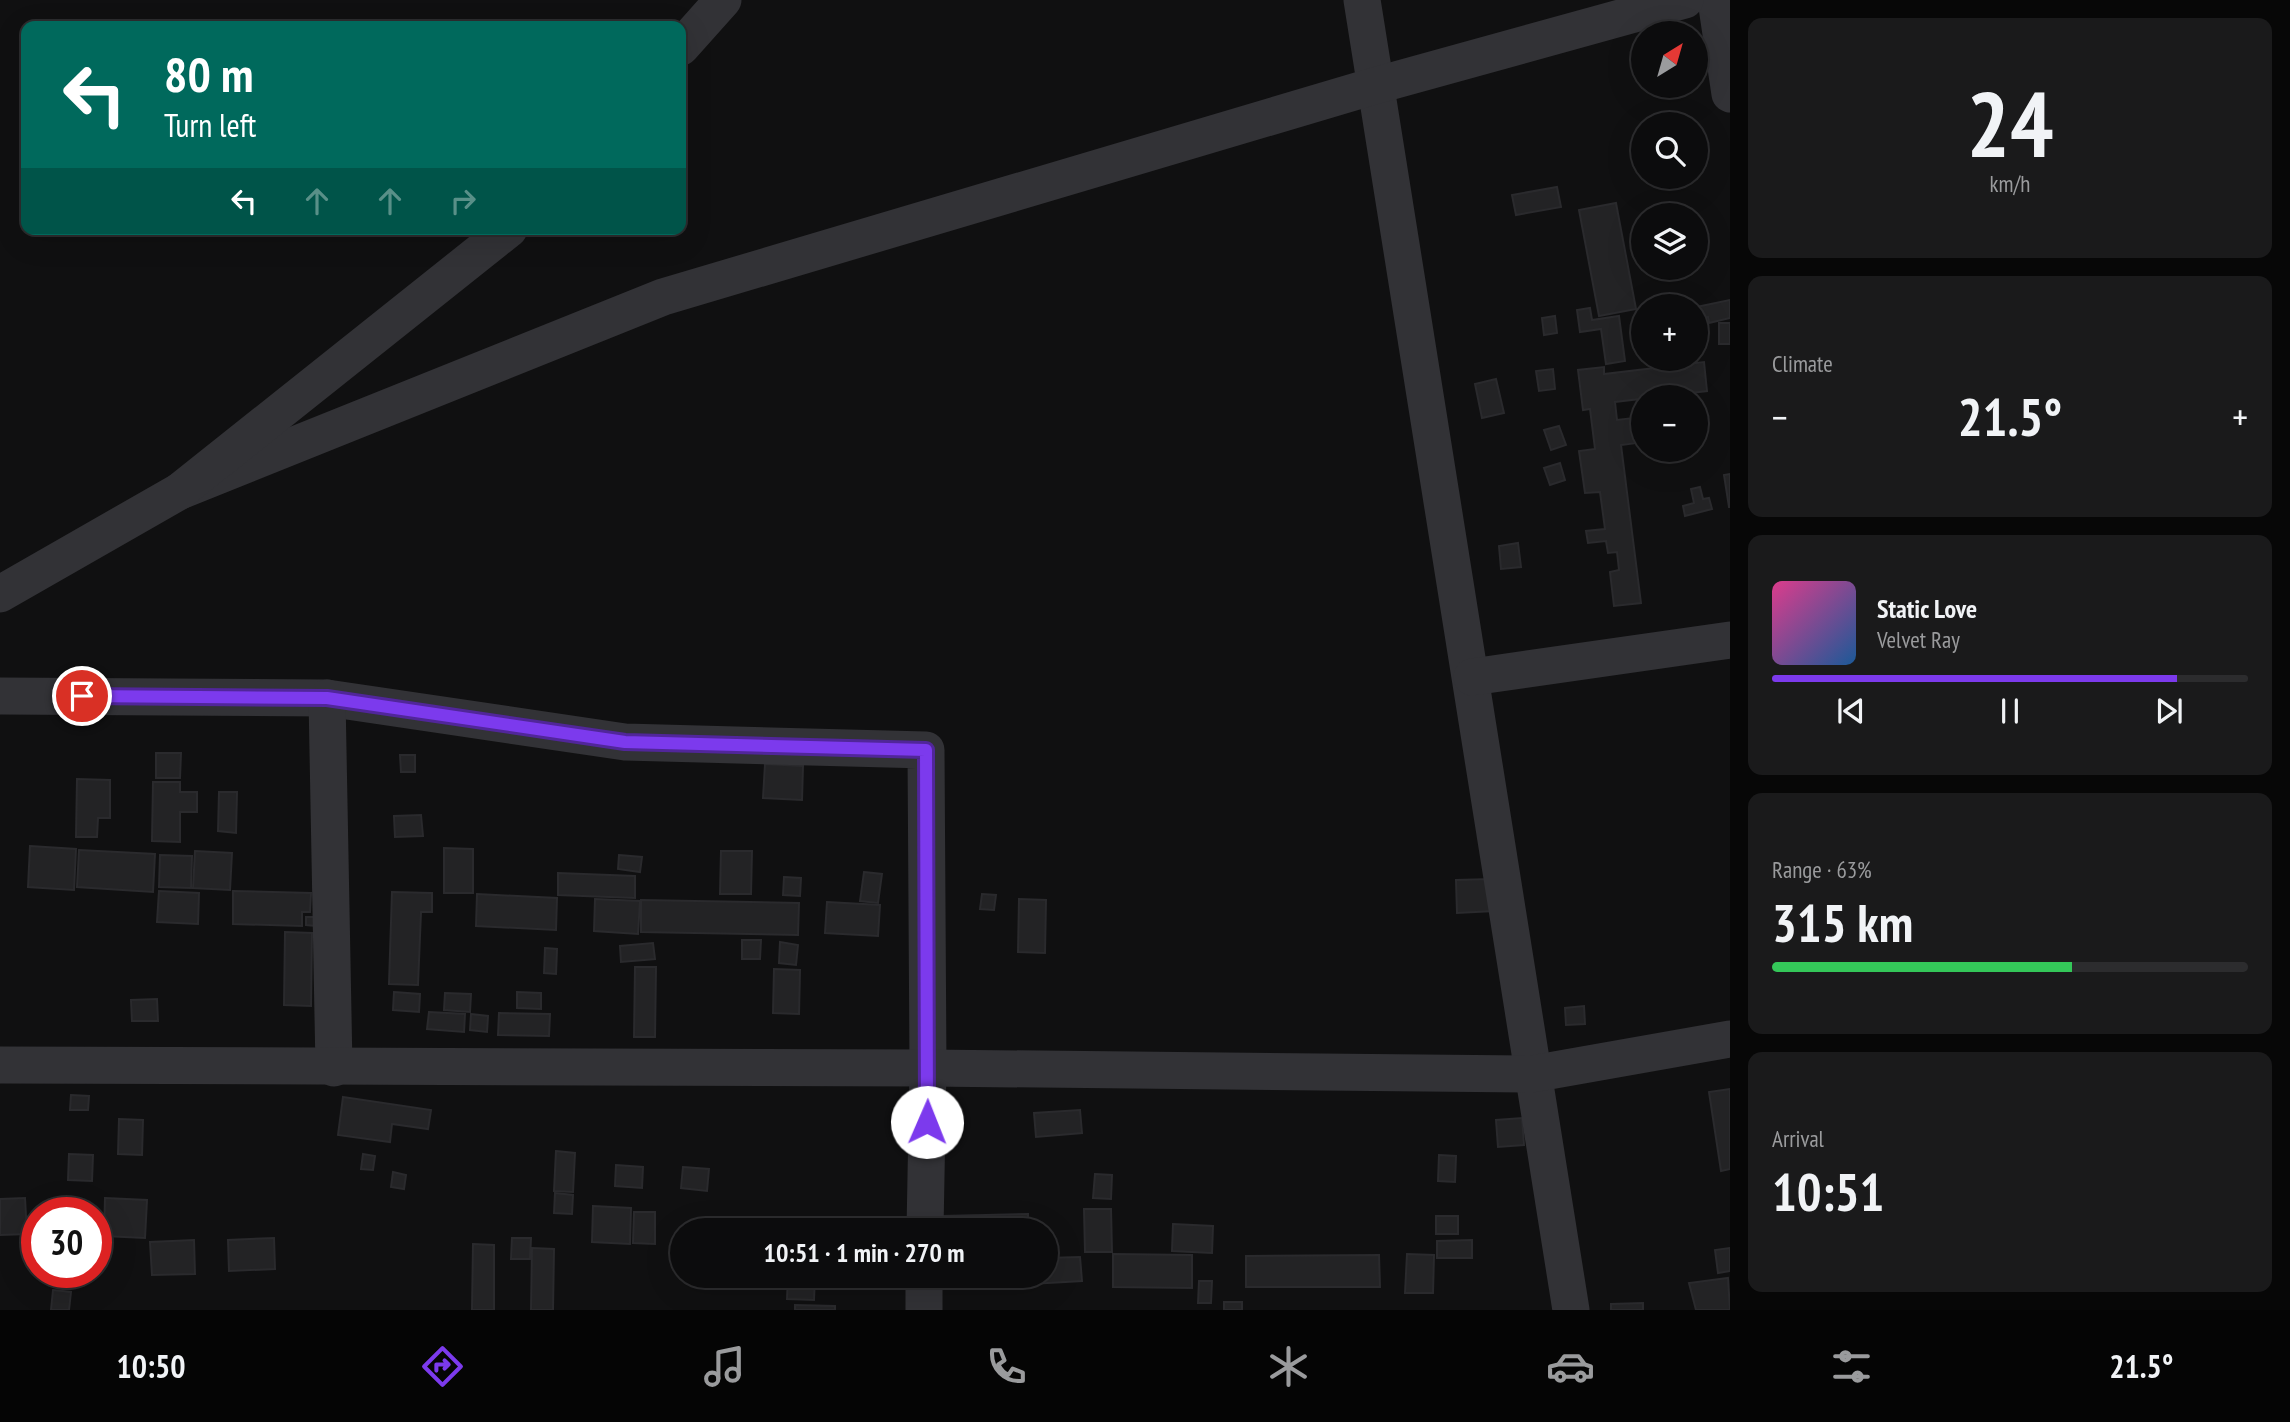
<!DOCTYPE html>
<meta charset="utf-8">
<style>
:root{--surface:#0c0c0d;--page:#1a1a1b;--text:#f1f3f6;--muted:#9a9b9d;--line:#2c2c2e;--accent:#7c3aed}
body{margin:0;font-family:"PT Sans Narrow",sans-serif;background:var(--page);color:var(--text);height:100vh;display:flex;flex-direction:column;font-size:26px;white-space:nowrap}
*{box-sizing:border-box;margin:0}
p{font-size:23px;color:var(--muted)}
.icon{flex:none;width:38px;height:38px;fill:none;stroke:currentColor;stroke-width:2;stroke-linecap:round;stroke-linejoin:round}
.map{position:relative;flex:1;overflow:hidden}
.drawer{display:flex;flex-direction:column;gap:18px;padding:18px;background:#070707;width:560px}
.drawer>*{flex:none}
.top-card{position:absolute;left:21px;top:21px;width:665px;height:214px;border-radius:14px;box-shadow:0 7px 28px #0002,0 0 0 2px var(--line);background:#00695c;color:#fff;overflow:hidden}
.needle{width:46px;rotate:37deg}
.fabs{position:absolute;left:1631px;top:21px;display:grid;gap:14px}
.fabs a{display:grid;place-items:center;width:77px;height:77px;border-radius:50%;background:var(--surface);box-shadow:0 7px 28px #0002,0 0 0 2px var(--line);font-size:35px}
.speed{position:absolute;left:21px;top:1197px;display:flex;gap:14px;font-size:35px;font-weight:700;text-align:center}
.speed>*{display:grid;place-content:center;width:91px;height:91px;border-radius:50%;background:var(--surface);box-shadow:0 7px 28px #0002,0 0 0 2px var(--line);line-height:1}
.speed .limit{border:10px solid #d22;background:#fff;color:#111}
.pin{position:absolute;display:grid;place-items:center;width:60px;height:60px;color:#fff;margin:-30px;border:4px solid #fff;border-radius:50%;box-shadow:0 2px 7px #0007}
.me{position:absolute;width:77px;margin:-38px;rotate:1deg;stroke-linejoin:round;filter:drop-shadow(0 0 5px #0008)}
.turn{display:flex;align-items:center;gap:24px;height:147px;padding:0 28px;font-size:32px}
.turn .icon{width:91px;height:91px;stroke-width:2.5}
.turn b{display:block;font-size:49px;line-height:60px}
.lanes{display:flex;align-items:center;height:66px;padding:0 28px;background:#0003;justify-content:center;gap:35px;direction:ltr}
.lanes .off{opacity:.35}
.big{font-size:52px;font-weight:700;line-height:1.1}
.drawer .tile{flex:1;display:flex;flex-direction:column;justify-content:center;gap:10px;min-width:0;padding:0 24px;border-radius:14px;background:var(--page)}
.drawer .dial{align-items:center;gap:0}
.dial b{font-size:91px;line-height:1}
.song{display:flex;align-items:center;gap:21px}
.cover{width:84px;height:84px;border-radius:10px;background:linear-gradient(135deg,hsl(330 70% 55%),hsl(210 70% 35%))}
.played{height:7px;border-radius:4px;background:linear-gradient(90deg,var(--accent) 85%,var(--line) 85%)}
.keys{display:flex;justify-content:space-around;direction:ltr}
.heat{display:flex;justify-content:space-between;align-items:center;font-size:38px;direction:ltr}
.charge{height:10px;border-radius:5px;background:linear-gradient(90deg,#34c759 63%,var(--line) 0)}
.trip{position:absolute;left:670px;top:1218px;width:388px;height:70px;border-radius:35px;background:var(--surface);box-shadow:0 7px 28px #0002,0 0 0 2px var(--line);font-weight:700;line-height:70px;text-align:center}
.menu{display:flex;height:112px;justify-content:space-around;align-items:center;background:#050505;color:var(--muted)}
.menu .icon{width:49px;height:49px}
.menu .active{color:var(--accent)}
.menu b{font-size:32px;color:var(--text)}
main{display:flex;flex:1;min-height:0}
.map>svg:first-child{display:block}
</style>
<main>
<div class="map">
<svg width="1730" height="1310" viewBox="0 0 1730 1310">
<rect width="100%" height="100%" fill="#101011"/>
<g fill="#232325" stroke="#2a2a2d" stroke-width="2">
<polygon points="1557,187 1561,207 1516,215 1512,195"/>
<polygon points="1616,203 1636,309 1599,316 1579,210"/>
<polygon points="1730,300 1730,318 1709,323 1708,317 1696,320 1696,307"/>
<polygon points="1590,308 1592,320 1619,316 1625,361 1606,364 1601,329 1580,332 1577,310"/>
<polygon points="1555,316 1557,333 1544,335 1542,318"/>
<rect x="1719" y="323" width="11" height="21"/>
<polygon points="1704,362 1707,391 1615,402 1617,420 1633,418 1637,443 1621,445 1641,603 1614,606 1610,572 1619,570 1617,552 1608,553 1606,541 1588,543 1586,531 1605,529 1600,492 1585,493 1579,451 1595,449 1590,409 1583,410 1578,370 1604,367 1604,374"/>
<polygon points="1553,369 1555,389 1539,391 1536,371"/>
<polygon points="1496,379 1504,413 1482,418 1475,384"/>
<polygon points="1559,426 1566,445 1551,450 1544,430"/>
<polygon points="1560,463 1565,480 1550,485 1544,468"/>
<polygon points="1730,474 1730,507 1729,507 1724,475"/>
<polygon points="1700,487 1703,499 1709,498 1712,509 1685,516 1683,506 1694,503 1691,489"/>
<polygon points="1518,543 1521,567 1501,569 1499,546"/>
<polygon points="156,753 181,753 180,778 156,778"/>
<polygon points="400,755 415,755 415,772 401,772"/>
<polygon points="765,764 803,766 802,800 763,798"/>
<polygon points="77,779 110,780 110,818 98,818 97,837 76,837"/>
<polygon points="153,782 180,782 180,792 197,792 197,812 180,812 180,842 152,841"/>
<polygon points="219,792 237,792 236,833 218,831"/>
<polygon points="421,815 423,836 395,837 394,816"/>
<polygon points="30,846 76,849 74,890 28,887"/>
<polygon points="444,848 473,849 473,893 444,893"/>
<polygon points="79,850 155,854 153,892 77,887"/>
<polygon points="195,851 232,853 230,890 193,888"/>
<polygon points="721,851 752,851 751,894 720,894"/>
<polygon points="160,855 192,856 191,888 159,887"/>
<polygon points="619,855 642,857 640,872 618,869"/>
<polygon points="864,872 882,874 878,903 860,901"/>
<polygon points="558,873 635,876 635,898 558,895"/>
<polygon points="784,877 801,878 800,896 783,895"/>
<polygon points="1492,879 1494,911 1457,913 1456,880"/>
<polygon points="159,891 199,893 198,924 157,922"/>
<polygon points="233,891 311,893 310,912 302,912 302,926 233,924"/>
<polygon points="392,892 432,893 432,912 421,912 418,985 389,984"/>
<polygon points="477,894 557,898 556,930 476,926"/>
<polygon points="982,894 996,895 994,910 980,909"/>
<polygon points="595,899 640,901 638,934 594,931"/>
<polygon points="1019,899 1046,900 1045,953 1018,952"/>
<polygon points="641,900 799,903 798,935 641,932"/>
<polygon points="827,902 880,905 878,936 825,933"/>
<polygon points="306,917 315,917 315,926 306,925"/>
<polygon points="285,932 312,933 311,1006 284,1005"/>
<polygon points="742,940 761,940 760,959 742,959"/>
<polygon points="780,942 798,945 796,965 779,963"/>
<polygon points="653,943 655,959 621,962 620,946"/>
<polygon points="545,948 557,949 556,974 544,973"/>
<polygon points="635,967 656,967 655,1037 634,1037"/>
<polygon points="774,969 800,970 799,1014 773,1013"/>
<polygon points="394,992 420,994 419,1012 393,1010"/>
<polygon points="517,992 541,993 541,1009 517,1008"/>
<polygon points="445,993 471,994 470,1012 444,1010"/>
<polygon points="157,999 158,1021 132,1021 131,1000"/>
<polygon points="1584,1006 1585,1024 1566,1025 1565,1008"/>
<polygon points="429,1012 465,1014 464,1032 427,1029"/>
<polygon points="499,1013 550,1014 549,1036 498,1035"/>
<polygon points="471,1014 488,1016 487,1032 470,1030"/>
<polygon points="1730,1089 1730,1169 1721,1171 1709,1092"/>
<polygon points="71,1095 89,1096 88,1110 70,1110"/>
<polygon points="343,1097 431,1110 428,1129 392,1124 390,1142 338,1135"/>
<polygon points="1080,1110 1082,1133 1036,1137 1034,1113"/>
<polygon points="1522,1118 1524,1145 1498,1147 1496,1120"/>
<polygon points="119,1119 143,1120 142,1155 118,1154"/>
<polygon points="556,1151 575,1153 573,1192 554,1191"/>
<polygon points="69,1154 93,1155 92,1181 68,1180"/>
<polygon points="363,1154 375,1156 373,1170 361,1169"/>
<polygon points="1439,1155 1456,1156 1455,1182 1438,1181"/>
<polygon points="616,1165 643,1167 642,1188 615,1186"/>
<polygon points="683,1167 709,1169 707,1191 681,1188"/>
<polygon points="393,1172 406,1175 404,1189 391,1187"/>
<polygon points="1095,1174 1112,1175 1111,1199 1093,1198"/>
<polygon points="555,1193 573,1195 572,1214 554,1213"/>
<polygon points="25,1198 27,1234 0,1235 0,1199"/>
<polygon points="105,1198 147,1200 145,1238 104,1236"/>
<polygon points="61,1206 90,1212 90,1213 60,1213"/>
<polygon points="593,1206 631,1208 630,1244 592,1242"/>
<polygon points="1084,1209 1111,1209 1112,1252 1085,1252"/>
<polygon points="634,1212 655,1212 655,1244 633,1243"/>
<polygon points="1028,1214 1028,1230 943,1230 942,1216"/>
<rect x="1436" y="1216" width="22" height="18"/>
<rect x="696" y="1220" width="16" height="10"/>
<polygon points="1173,1224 1213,1226 1212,1253 1172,1251"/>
<polygon points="274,1238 275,1269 229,1271 228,1240"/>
<polygon points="512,1238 531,1238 530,1259 511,1259"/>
<polygon points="194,1240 195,1274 152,1275 150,1242"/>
<polygon points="1472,1240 1472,1258 1437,1258 1437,1241"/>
<polygon points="473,1244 494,1245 494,1310 472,1310"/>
<polygon points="532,1248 554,1249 553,1310 531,1310"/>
<polygon points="1730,1248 1730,1271 1718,1273 1715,1250"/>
<polygon points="1113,1254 1192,1255 1192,1288 1113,1287"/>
<polygon points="1407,1254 1434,1255 1433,1293 1405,1293"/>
<polygon points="1379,1255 1380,1287 1246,1287 1246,1256"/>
<polygon points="1080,1257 1082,1281 1031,1284 1031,1276 1046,1276 1046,1258"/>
<polygon points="788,1276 815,1276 814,1300 787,1299"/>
<polygon points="839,1276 866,1276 866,1280 839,1279"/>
<polygon points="986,1276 1025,1276 1026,1286 986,1287"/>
<polygon points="1728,1278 1730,1310 1696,1310 1689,1283"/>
<polygon points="1199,1281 1212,1281 1211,1303 1198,1303"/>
<polygon points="53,1290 71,1292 69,1310 51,1310"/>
<rect x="1224" y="1302" width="18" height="8"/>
<polygon points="1643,1303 1643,1310 1611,1310 1611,1304"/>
<polygon points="795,1305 835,1306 835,1310 795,1310"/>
</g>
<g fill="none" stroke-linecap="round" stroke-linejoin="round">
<g stroke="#323236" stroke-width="37">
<polyline points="1362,0 1571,1310"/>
<polyline points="1716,0 1730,94"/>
<polyline points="681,47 723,0"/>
<polyline points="180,491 663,297 1374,86 1685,0"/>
<polyline points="0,594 180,491 509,229"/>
<polyline points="1472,677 1730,640"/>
<polyline points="0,696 327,698 625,742 926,750 928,1068 925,1230"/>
<polyline points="327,698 334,1068"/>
<polyline points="0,1065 928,1068 1532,1074 1730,1039"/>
<polyline points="924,1310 924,1276"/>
</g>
</g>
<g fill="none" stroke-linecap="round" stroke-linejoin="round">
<g stroke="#51269a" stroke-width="18">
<polyline id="route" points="82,696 327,698 625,742 926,750 927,1122"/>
</g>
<use href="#route" stroke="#7c3aed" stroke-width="12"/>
</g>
</svg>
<div class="fabs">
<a><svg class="needle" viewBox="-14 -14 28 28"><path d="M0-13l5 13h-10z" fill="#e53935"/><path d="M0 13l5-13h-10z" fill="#9a9b9d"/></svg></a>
<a><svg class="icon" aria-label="search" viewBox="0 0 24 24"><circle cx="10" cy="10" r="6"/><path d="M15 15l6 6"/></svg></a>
<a><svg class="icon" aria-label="layers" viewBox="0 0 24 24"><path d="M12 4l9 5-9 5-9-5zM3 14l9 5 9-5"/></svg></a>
<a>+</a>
<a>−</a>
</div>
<div class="speed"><div class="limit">30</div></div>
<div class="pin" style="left:82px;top:696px;background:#d93025"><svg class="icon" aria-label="arrive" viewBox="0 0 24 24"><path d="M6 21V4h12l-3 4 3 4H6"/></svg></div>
<svg class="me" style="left:927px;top:1122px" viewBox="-20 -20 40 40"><circle r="19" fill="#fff"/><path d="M0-13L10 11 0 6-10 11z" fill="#7c3aed"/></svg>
<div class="trip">10:51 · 1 min · 270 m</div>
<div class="top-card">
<div class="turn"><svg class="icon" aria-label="left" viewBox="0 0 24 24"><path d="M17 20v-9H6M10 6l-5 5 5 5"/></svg><div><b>80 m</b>Turn left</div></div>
<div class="lanes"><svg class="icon" aria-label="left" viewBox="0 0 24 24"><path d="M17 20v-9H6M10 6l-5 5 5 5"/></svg><svg class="icon off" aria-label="ahead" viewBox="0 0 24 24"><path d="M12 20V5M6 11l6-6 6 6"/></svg><svg class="icon off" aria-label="ahead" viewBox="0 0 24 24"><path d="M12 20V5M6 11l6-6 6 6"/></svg><svg class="icon off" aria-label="right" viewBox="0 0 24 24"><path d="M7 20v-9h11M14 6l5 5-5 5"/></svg></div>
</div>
</div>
<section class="drawer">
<div class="tile dial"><b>24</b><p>km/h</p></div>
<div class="tile"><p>Climate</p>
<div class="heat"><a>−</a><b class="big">21.5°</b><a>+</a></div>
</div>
<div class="tile">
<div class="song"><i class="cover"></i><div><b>Static Love</b><p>Velvet Ray</p></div></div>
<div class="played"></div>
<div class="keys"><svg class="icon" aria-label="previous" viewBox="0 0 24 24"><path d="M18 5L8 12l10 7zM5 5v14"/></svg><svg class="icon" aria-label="pause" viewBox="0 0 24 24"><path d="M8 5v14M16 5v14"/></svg><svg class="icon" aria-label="next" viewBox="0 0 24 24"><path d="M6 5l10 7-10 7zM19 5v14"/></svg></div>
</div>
<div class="tile"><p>Range · 63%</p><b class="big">315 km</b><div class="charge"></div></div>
<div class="tile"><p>Arrival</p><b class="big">10:51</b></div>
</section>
</main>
<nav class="menu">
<b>10:50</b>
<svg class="icon active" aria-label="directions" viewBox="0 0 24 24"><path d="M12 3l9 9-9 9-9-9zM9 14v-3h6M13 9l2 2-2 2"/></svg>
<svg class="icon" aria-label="music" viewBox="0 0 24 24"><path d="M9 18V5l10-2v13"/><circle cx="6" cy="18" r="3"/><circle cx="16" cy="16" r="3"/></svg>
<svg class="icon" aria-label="phone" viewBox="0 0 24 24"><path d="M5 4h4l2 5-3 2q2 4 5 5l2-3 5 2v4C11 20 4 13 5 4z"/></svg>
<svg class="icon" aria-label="climate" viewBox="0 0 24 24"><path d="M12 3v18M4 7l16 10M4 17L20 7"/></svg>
<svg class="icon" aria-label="car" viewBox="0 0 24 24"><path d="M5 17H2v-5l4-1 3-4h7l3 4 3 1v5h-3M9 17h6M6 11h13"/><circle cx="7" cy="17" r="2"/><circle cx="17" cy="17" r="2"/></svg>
<svg class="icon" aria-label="filters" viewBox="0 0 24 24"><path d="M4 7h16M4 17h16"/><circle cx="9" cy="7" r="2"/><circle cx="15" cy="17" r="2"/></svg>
<b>21.5°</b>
</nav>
